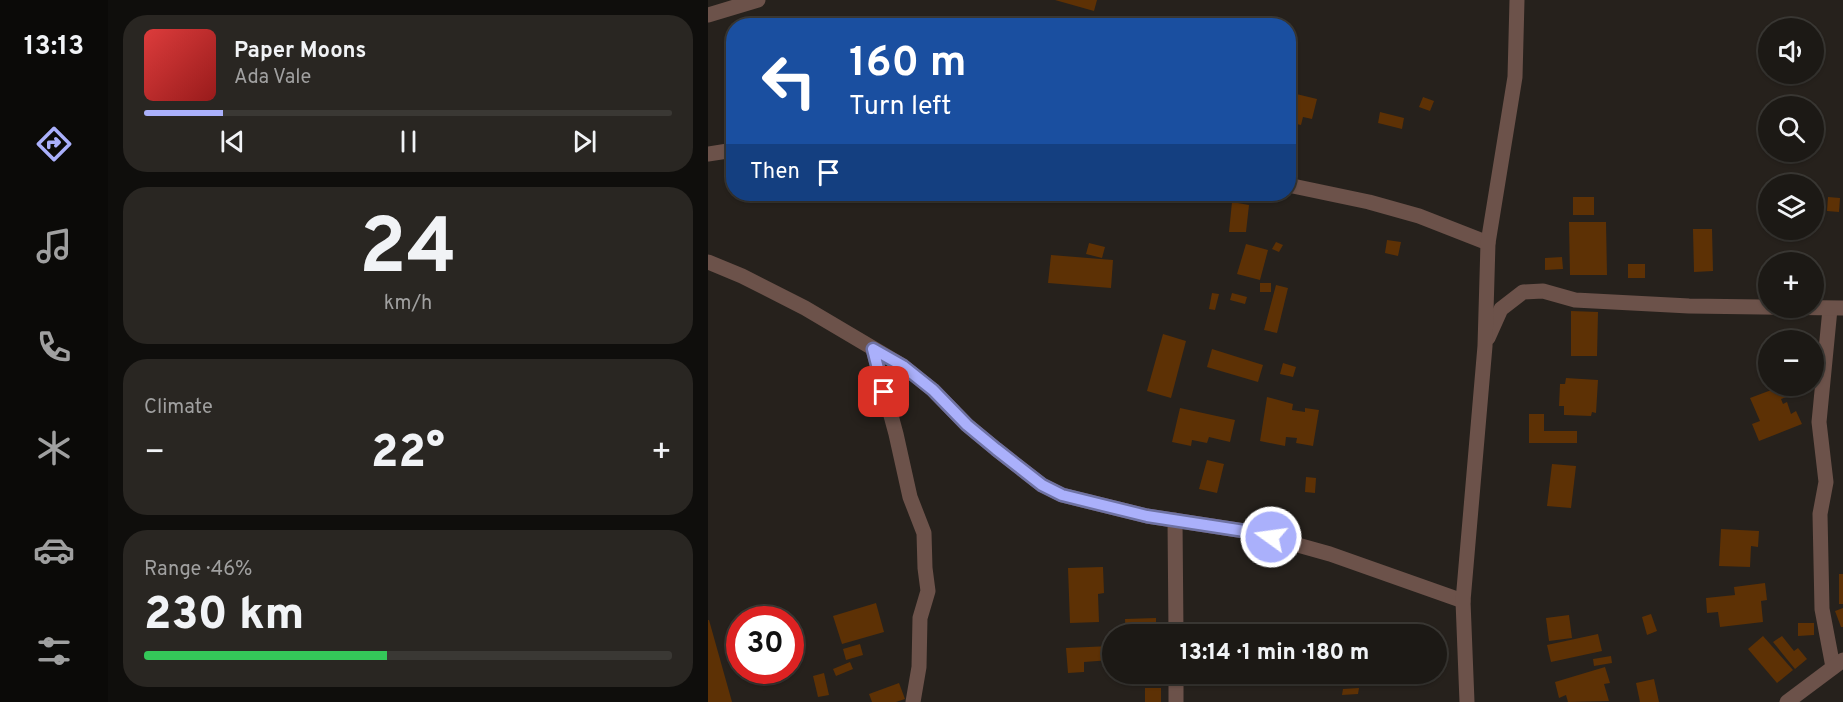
<!DOCTYPE html>
<meta charset="utf-8">
<style>
:root{--surface:#1c1915;--page:#292622;--text:#f1f3f6;--muted:#a0a0a0;--line:#3a3834;--accent:#aab0fb}
body{margin:0;font-family:Overpass,sans-serif;background:var(--page);color:var(--text);height:100vh;display:flex;flex-direction:column;font-size:22px;white-space:nowrap}
*{box-sizing:border-box;margin:0}
p{font-size:20px;color:var(--muted)}
.icon{flex:none;width:33px;height:33px;fill:none;stroke:currentColor;stroke-width:2;stroke-linecap:round;stroke-linejoin:round}
.map{position:relative;flex:1;overflow:hidden}
.drawer{display:flex;flex-direction:column;gap:15px;padding:15px;background:#0f0e0c;width:600px}
.drawer>*{flex:none}
.guide{position:absolute;left:18px;top:18px;width:570px;height:183px;border-radius:24px;box-shadow:0 2px 4px #0004,0 0 0 2px var(--line);background:#1a4fa0;color:#fff;overflow:hidden}
.buttons{position:absolute;left:1050px;top:18px;display:grid;gap:12px}
.buttons a{display:grid;place-items:center;width:66px;height:66px;border-radius:50%;background:var(--surface);box-shadow:0 2px 4px #0004,0 0 0 2px var(--line);font-size:30px}
.speed{position:absolute;left:18px;top:606px;display:flex;gap:12px;font-size:30px;font-weight:700;text-align:center}
.speed>*{display:grid;place-content:center;width:78px;height:78px;border-radius:50%;background:var(--surface);box-shadow:0 2px 4px #0004,0 0 0 2px var(--line);line-height:1}
.speed .limit{border:9px solid #d22;background:#fff;color:#111}
.pin{position:absolute;display:grid;place-items:center;width:51px;height:51px;color:#fff;margin:-26px;border-radius:12px;box-shadow:0 3px 9px #0006}
.me{position:absolute;width:66px;margin:-33px;rotate:284deg;stroke-linejoin:round;filter:drop-shadow(0 0 4px #0008)}
.turn{display:flex;align-items:center;gap:21px;height:126px;padding:0 24px;font-size:27px}
.turn .icon{width:78px;height:78px;stroke-width:2.5}
.turn b{display:block;font-size:42px;line-height:51px}
.then{display:flex;align-items:center;height:57px;padding:0 24px;background:#0003;gap:12px;font-size:22px}
.big{font-size:45px;font-weight:800;line-height:1.1}
.drawer .card{flex:1;display:flex;flex-direction:column;justify-content:center;gap:9px;min-width:0;padding:0 21px;border-radius:24px;background:var(--page)}
.drawer .dial{align-items:center;gap:0}
.dial b{font-size:78px;line-height:1}
.song{display:flex;align-items:center;gap:18px}
.cover{width:72px;height:72px;border-radius:9px;background:linear-gradient(135deg,hsl(0 70% 55%),hsl(0 70% 35%))}
.played{height:6px;border-radius:3px;background:linear-gradient(90deg,var(--accent) 15%,var(--line) 15%)}
.keys{display:flex;justify-content:space-around;direction:ltr}
.heat{display:flex;justify-content:space-between;align-items:center;font-size:33px;direction:ltr}
.charge{height:9px;border-radius:4px;background:linear-gradient(90deg,#34c759 46%,var(--line) 0)}
.trip{position:absolute;left:394px;top:624px;width:345px;height:60px;border-radius:30px;background:var(--surface);box-shadow:0 2px 4px #0004,0 0 0 2px var(--line);font-weight:800;line-height:60px;text-align:center}
main{display:flex;flex:1;min-height:0}
.dock{display:flex;flex-direction:column;width:108px;justify-content:space-around;align-items:center;background:#0b0a08;color:var(--muted)}
.dock .icon{width:42px;height:42px}
.dock .current{color:var(--accent)}
.dock b{font-size:27px;color:var(--text)}
.map>svg:first-child{display:block}
</style>
<main>
<nav class="dock">
<b>13:13</b>
<svg class="icon current" aria-label="directions" viewBox="0 0 24 24"><path d="M12 3l9 9-9 9-9-9zM9 14v-3h6M13 9l2 2-2 2"/></svg>
<svg class="icon" aria-label="music" viewBox="0 0 24 24"><path d="M9 18V5l10-2v13"/><circle cx="6" cy="18" r="3"/><circle cx="16" cy="16" r="3"/></svg>
<svg class="icon" aria-label="phone" viewBox="0 0 24 24"><path d="M5 4h4l2 5-3 2q2 4 5 5l2-3 5 2v4C11 20 4 13 5 4z"/></svg>
<svg class="icon" aria-label="climate" viewBox="0 0 24 24"><path d="M12 3v18M4 7l16 10M4 17L20 7"/></svg>
<svg class="icon" aria-label="car" viewBox="0 0 24 24"><path d="M5 17H2v-5l4-1 3-4h7l3 4 3 1v5h-3M9 17h6M6 11h13"/><circle cx="7" cy="17" r="2"/><circle cx="17" cy="17" r="2"/></svg>
<svg class="icon" aria-label="filters" viewBox="0 0 24 24"><path d="M4 7h16M4 17h16"/><circle cx="9" cy="7" r="2"/><circle cx="15" cy="17" r="2"/></svg>
</nav>
<section class="drawer">
<div class="card">
<div class="song"><i class="cover"></i><div><b>Paper Moons</b><p>Ada Vale</p></div></div>
<div class="played"></div>
<div class="keys"><svg class="icon" aria-label="previous" viewBox="0 0 24 24"><path d="M18 5L8 12l10 7zM5 5v14"/></svg><svg class="icon" aria-label="pause" viewBox="0 0 24 24"><path d="M8 5v14M16 5v14"/></svg><svg class="icon" aria-label="next" viewBox="0 0 24 24"><path d="M6 5l10 7-10 7zM19 5v14"/></svg></div>
</div>
<div class="card dial"><b>24</b><p>km/h</p></div>
<div class="card"><p>Climate</p>
<div class="heat"><a>−</a><b class="big">22°</b><a>+</a></div>
</div>
<div class="card"><p>Range · 46%</p><b class="big">230 km</b><div class="charge"></div></div>
</section>
<div class="map">
<svg width="1135" height="702" viewBox="0 0 1135 702">
<rect width="100%" height="100%" fill="#26211c"/>
<g fill="#5d3105">
<polygon points="347,0 389,0 386,11"/>
<polygon points="483,20 504,24 504,26 482,26"/>
<polygon points="580,92 609,99 604,119 595,117 593,125 580,122"/>
<polygon points="715,97 726,101 722,111 711,107"/>
<polygon points="672,112 696,118 694,129 670,123"/>
<rect x="865" y="197" width="21" height="18"/>
<polygon points="1120,197 1132,198 1131,212 1119,211"/>
<polygon points="524,202 541,205 538,232 521,232"/>
<polygon points="861,222 898,222 899,275 862,275"/>
<polygon points="985,229 1004,229 1005,271 986,272"/>
<polygon points="679,240 693,242 690,256 677,253"/>
<polygon points="568,242 575,245 571,252 564,249"/>
<polygon points="381,243 397,247 394,258 378,254"/>
<polygon points="538,244 560,250 552,280 529,274"/>
<polygon points="343,255 405,260 403,288 340,283"/>
<polygon points="854,257 855,269 837,270 837,258"/>
<polygon points="1090,257 1091,262 1065,262 1065,259"/>
<rect x="920" y="264" width="17" height="14"/>
<rect x="552" y="283" width="11" height="9"/>
<polygon points="568,285 580,288 569,333 556,330"/>
<polygon points="504,293 511,294 507,310 501,309"/>
<polygon points="524,293 539,297 537,304 522,300"/>
<polygon points="863,311 890,312 889,356 863,356"/>
<polygon points="455,334 478,341 463,398 439,391"/>
<polygon points="504,349 555,365 550,382 499,367"/>
<polygon points="575,363 588,367 585,377 572,374"/>
<polygon points="858,378 890,380 888,413 884,412 883,416 856,415 856,406 851,406 852,384 857,384"/>
<polygon points="1074,386 1080,386 1084,395 1073,399 1075,404 1079,402 1083,414 1088,411 1094,424 1051,441 1044,424 1052,421 1042,398"/>
<polygon points="559,397 585,404 584,410 597,412 597,408 611,410 605,446 588,443 589,438 578,437 577,446 552,441"/>
<polygon points="472,408 527,420 522,442 501,437 499,443 484,440 483,446 464,442"/>
<polygon points="821,414 836,414 836,431 869,431 869,443 821,443"/>
<polygon points="499,460 516,464 509,493 491,489"/>
<polygon points="844,464 868,466 863,508 839,506"/>
<polygon points="598,477 608,478 607,493 597,492"/>
<polygon points="1013,529 1051,531 1050,547 1043,546 1042,567 1011,566"/>
<polygon points="395,567 396,593 390,594 391,622 362,623 360,568"/>
<rect x="1131" y="574" width="4" height="30"/>
<polygon points="1057,583 1059,600 1053,601 1055,622 1012,627 1010,612 999,613 998,598 1027,595 1026,587"/>
<polygon points="168,603 176,632 134,644 125,616"/>
<polygon points="1135,608 1135,627 1133,627 1127,611"/>
<polygon points="943,614 949,631 939,635 934,617"/>
<polygon points="861,615 864,638 841,641 838,618"/>
<polygon points="448,618 448,633 418,634 417,619"/>
<polygon points="0,620 1,620 24,702 0,702"/>
<polygon points="1090,623 1106,623 1106,635 1090,636"/>
<polygon points="890,634 894,651 843,662 839,645"/>
<polygon points="1055,636 1085,670 1069,683 1040,649"/>
<polygon points="1074,636 1086,651 1090,648 1099,659 1087,669 1065,642"/>
<polygon points="152,644 155,655 138,660 135,649"/>
<polygon points="403,646 403,660 376,662 376,672 360,673 358,648"/>
<polygon points="903,656 904,663 886,666 885,659"/>
<polygon points="142,662 145,669 128,676 125,669"/>
<polygon points="897,667 902,683 896,684 901,701 860,702 858,695 851,698 847,682"/>
<polygon points="116,673 121,695 110,697 105,676"/>
<polygon points="406,674 419,674 419,680 407,681"/>
<polygon points="445,674 459,674 459,681 445,682"/>
<polygon points="946,679 951,702 932,702 928,683"/>
<polygon points="191,683 197,699 188,702 164,702 161,694"/>
<rect x="437" y="688" width="16" height="14"/>
<polygon points="651,688 650,694 634,695 635,689"/>
</g>
<g fill="none" stroke-linecap="round" stroke-linejoin="round">
<g stroke="#6c524a" stroke-width="15">
<polyline points="0,15 50,0"/>
<polyline points="0,154 26,150"/>
<polyline points="580,185 661,202 711,216 780,243"/>
<polyline points="0,262 34,276 97,308 195,366 225,390 259,425 288,449 334,485 354,495 439,516 543,532 622,554 755,601"/>
<polyline points="1122,309 1111,422 1118,482 1112,514 1114,609 1125,667"/>
<polyline points="780,338 793,309 815,292 835,291 867,300 981,306 1135,308"/>
<polyline points="165,349 188,434 202,497 216,533 217,568 220,591 212,618 211,667 205,702"/>
<polyline points="467,520 468,634"/>
<polyline points="468,674 468,702"/>
<polyline points="759,702 755,601 777,346 780,243 807,77 809,0"/>
<polyline points="1079,702 1135,660"/>
</g>
</g>
<g fill="none" stroke-linecap="round" stroke-linejoin="round">
<g stroke="#6e72a3" stroke-width="15">
<polyline id="route" points="176,392 165,349 195,366 225,390 259,425 288,449 334,485 354,495 439,516 543,532 563,537"/>
</g>
<use href="#route" stroke="#aab0fb" stroke-width="10"/>
</g>
</svg>
<div class="buttons">
<a><svg class="icon" aria-label="sound" viewBox="0 0 24 24"><path d="M4 9h4l5-4v14l-5-4H4zM17 9q2 3 0 6"/></svg></a>
<a><svg class="icon" aria-label="search" viewBox="0 0 24 24"><circle cx="10" cy="10" r="6"/><path d="M15 15l6 6"/></svg></a>
<a><svg class="icon" aria-label="layers" viewBox="0 0 24 24"><path d="M12 4l9 5-9 5-9-5zM3 14l9 5 9-5"/></svg></a>
<a>+</a>
<a>−</a>
</div>
<div class="speed"><div class="limit">30</div></div>
<div class="pin" style="left:176px;top:392px;background:#d93025"><svg class="icon" aria-label="arrive" viewBox="0 0 24 24"><path d="M6 21V4h12l-3 4 3 4H6"/></svg></div>
<svg class="me" style="left:563px;top:537px" viewBox="-20 -20 40 40"><circle r="17" fill="#aab0fb" stroke="#fff" stroke-width="3"/><path d="M0-11L8 9 0 5-8 9z" fill="#fff"/></svg>
<div class="trip">13:14 · 1 min · 180 m</div>
<div class="guide">
<div class="turn"><svg class="icon" aria-label="left" viewBox="0 0 24 24"><path d="M17 20v-9H6M10 6l-5 5 5 5"/></svg><div><b>160 m</b>Turn left</div></div>
<div class="then">Then<svg class="icon" aria-label="arrive" viewBox="0 0 24 24"><path d="M6 21V4h12l-3 4 3 4H6"/></svg></div>
</div>
</div>
</main>
